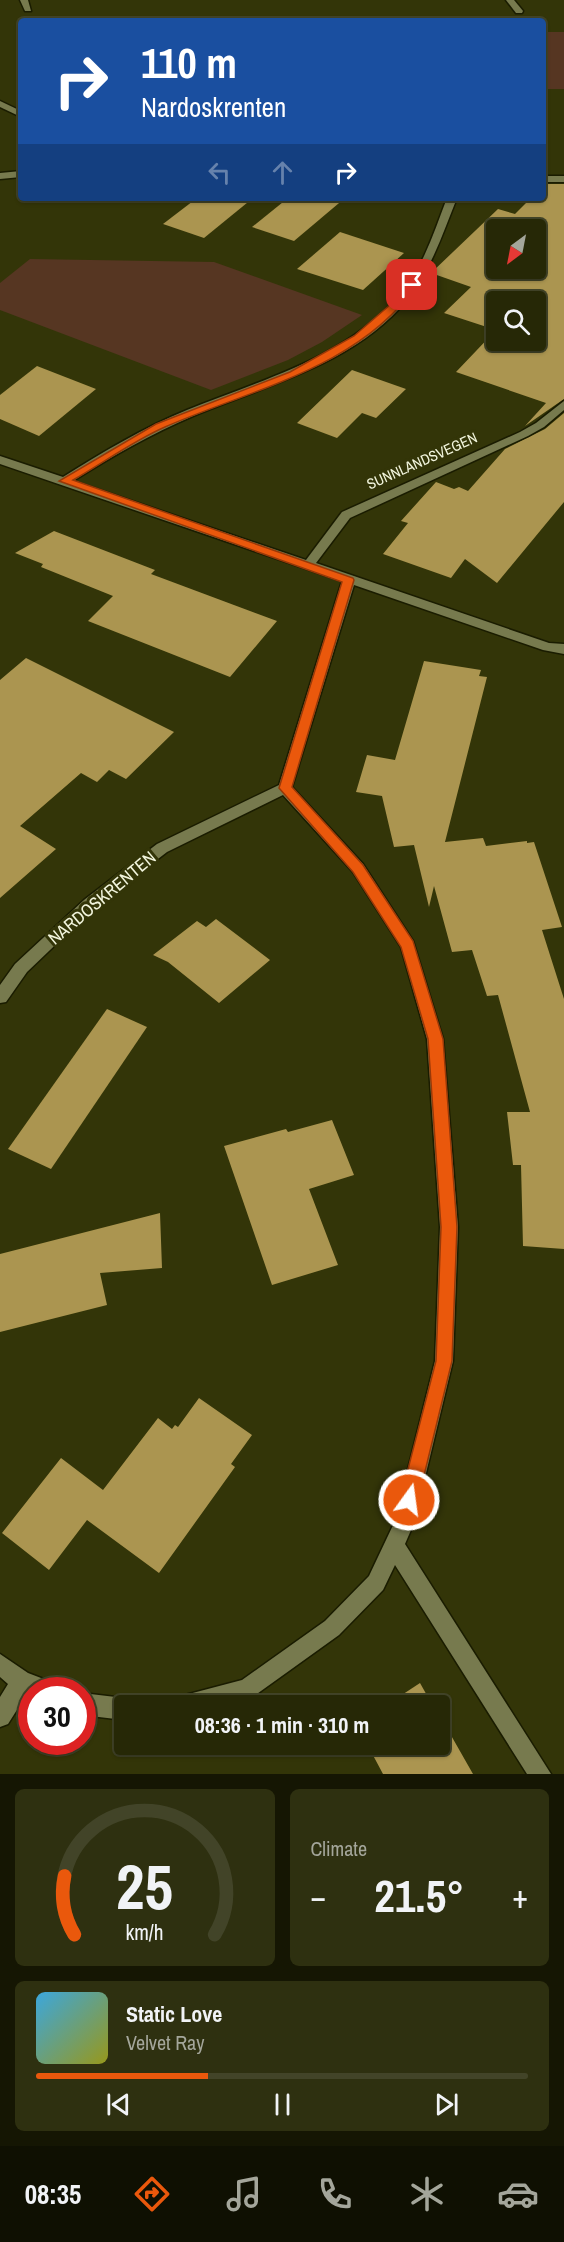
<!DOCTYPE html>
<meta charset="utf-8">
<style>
:root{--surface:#262806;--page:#2e3010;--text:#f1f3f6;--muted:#a4a69b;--line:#424428;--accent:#ea580c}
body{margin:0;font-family:"Archivo Narrow",sans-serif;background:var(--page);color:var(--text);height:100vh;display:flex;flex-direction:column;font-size:22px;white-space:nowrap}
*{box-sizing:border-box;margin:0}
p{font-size:20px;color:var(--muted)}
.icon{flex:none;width:33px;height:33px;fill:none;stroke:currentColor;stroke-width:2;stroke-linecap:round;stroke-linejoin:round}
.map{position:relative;height:1774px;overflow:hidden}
.drawer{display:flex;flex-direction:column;gap:15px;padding:15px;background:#151603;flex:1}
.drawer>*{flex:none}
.guide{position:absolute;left:18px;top:18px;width:528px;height:183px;border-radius:6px;box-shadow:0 2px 4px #0004,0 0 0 2px var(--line);background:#1a4fa0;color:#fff;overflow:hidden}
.needle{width:39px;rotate:212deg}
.controls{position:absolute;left:486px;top:219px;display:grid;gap:12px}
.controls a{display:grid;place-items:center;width:60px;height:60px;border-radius:6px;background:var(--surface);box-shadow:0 2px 4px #0004,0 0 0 2px var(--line);font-size:30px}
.speed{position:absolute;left:18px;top:1677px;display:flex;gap:12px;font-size:30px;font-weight:700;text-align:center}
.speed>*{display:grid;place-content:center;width:78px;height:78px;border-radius:50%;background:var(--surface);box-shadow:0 2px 4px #0004,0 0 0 2px var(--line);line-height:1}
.speed .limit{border:9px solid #d22;background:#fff;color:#111}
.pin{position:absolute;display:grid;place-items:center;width:51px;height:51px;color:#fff;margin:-26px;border-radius:12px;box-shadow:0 3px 9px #0006}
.me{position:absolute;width:66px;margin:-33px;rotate:14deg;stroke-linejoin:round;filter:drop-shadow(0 0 4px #0008)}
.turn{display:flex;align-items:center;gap:21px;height:126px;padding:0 24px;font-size:27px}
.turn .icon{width:78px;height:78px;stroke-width:2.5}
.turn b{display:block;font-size:42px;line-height:51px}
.lanes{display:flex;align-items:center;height:57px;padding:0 24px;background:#0003;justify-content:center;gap:30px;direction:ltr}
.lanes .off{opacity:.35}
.big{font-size:45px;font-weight:700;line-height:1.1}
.drawer .widget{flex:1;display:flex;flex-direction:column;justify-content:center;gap:9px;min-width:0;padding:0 21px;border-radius:9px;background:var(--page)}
.drawer .dial{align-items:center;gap:0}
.dial svg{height:156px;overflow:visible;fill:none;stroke:var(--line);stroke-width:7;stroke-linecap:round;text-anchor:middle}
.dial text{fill:var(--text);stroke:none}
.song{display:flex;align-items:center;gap:18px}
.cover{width:72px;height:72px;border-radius:9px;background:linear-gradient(135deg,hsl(200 70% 55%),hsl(60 70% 35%))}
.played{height:6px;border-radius:3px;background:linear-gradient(90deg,var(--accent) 35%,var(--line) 35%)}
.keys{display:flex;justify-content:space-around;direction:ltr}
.heat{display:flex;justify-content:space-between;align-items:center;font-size:33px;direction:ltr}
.drawer .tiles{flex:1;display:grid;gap:15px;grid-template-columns:1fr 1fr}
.widget:last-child{grid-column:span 2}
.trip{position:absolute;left:114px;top:1695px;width:336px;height:60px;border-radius:6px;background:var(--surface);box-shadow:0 2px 4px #0004,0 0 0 2px var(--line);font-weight:700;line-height:60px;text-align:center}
.tab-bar{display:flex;height:96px;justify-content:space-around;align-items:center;background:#0f1002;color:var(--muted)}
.tab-bar .icon{width:42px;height:42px}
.tab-bar .selected{color:var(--accent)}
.tab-bar b{font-size:27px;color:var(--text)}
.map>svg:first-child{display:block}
</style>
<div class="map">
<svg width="564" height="1774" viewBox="0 0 564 1774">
<rect width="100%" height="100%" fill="#333508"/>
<g fill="#563622">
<rect x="543" y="32" width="21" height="57"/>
<polygon points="30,259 214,262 362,315 322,342 288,360 211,390 0,310 0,283"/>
</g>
<g fill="#ab9550" fill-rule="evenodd">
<path d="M545 184H564V399L525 426 546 403 456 372 496 330V340H536V302H496V330L444 313 471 287 431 273 498 209 515 214 531 198H543V187ZM496 230H536V268H496Z"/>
<polygon points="197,198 253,198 204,238 163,224"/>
<polygon points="288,198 345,198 294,241 252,227"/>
<polygon points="340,232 404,253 363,290 297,269"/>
<polygon points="37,366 96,389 39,436 0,419 0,395"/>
<polygon points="352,370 406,389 376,418 362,413 337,438 297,423"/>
<polygon points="564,413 564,502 497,583 465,559 451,578 383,554 408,523 401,521 436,482 454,489 459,487 468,491 505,449 545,429"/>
<polygon points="54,531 155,570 151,574 277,621 230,677 88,621 113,596 41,567 43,564 15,553"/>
<polygon points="26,658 174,732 126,779 109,770 97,782 81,773 20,826 56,849 0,898 0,680"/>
<polygon points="424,661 481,670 479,676 487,677 445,842 483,838 486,846 527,841 527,843 534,842 562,927 542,930 564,999 564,1249 523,1246 521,1165 513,1165 507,1112 530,1112 498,995 487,996 472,950 452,952 434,886 429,907 414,845 394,847 382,796 356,792 367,755 395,760"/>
<polygon points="216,919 270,960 219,1003 168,962 153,955 197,921 206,927"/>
<polygon points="107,1009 147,1027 51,1169 8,1149"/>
<polygon points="332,1120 354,1175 309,1189 338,1265 272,1285 224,1146 286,1129 288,1132"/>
<polygon points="160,1213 162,1268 100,1273 107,1305 0,1332 0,1254"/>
<polygon points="199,1398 252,1435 231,1464 235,1467 159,1573 87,1520 49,1570 2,1533 61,1458 103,1490 158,1418 172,1429 175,1425 178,1427"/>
<polygon points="420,1683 433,1706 385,1706"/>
<polygon points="440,1716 473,1774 383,1774 367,1744 440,1744"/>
</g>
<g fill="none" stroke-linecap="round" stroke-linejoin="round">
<g stroke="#1a1c00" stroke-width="3">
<g id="minor">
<polygon points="20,0 28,0 31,11 25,11"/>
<polygon points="506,0 514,0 523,11 522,13 516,13"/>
<polygon points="0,101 21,111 21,117 0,107"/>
<polygon points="21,171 21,177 0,179 0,173"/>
<rect x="543" y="176" width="21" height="6"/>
<path d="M447 198H457C443 233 431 270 407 300 354 364 267 385 193 416 151 434 112 456 73 481L306 560 342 512 520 432 536 423 564 401V410L544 427 528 436 350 518 316 563 549 643 564 644V654L543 650 354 585 292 787 363 864 413 941 443 1039 458 1227 453 1361 414 1523 405 1544 551 1774H527L395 1565 383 1590 339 1635 254 1696 225 1706H175L177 1698 185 1695 242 1680 325 1621 369 1576 395 1521 435 1361 440 1227 427 1039 401 947 353 872 283 795 167 852 94 908 27 972 6 1002 0 1003V985L15 964 84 900 157 844 279 785 342 581 0 464V456L63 477C103 452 143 428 187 410 261 380 345 358 399 296 423 268 434 232 447 198Z"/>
<polygon points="0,1654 28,1673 54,1683 58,1690 32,1690 32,1696 27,1694 8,1724 0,1727 0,1697 8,1684 0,1677"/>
<polygon points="82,1693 124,1698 132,1701 133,1706 124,1706 124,1720 82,1715"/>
</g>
</g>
<use href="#minor" fill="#777a4e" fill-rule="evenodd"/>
</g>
<path fill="#ea580c" stroke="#983908" stroke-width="1.5" d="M409 283 417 285C359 368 252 389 165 427 133 441 103 463 73 480L353 578 354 580 292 787 363 865 413 941 443 1039 457 1227 452 1361 418 1500 416 1507 409 1509 403 1507 400 1500 436 1361 441 1227 428 1039 401 947 353 872 279 788 342 582 59 481 156 424 290 372 354 336 398 298Z"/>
<g text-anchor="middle" stroke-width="6" stroke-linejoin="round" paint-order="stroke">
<g font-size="15" fill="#f2f5dd" stroke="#333508">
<text transform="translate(422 461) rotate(-24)" y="5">SUNNLANDSVEGEN</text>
</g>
<g font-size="18" fill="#f2f5dd" stroke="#333508">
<text transform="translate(102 898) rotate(-40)" y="6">NARDOSKRENTEN</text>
</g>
</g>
</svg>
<div class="controls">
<a><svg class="needle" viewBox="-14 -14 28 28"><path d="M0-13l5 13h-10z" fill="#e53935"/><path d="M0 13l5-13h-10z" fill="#a4a69b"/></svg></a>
<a><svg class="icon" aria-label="search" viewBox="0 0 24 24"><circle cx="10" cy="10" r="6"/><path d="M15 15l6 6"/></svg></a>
</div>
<div class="speed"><div class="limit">30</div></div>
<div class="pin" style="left:412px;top:285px;background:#d93025"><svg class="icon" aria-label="arrive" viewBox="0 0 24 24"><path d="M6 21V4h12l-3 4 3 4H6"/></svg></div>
<svg class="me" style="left:409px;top:1500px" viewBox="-20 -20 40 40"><circle r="17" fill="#ea580c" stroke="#fff" stroke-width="3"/><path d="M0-11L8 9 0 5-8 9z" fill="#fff"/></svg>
<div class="trip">08:36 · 1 min · 310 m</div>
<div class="guide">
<div class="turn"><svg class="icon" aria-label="right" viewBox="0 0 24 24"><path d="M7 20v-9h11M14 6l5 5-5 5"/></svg><div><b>110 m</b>Nardoskrenten</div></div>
<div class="lanes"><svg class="icon off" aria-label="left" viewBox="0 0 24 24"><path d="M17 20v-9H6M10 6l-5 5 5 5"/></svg><svg class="icon off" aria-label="ahead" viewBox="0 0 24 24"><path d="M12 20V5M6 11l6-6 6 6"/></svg><svg class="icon" aria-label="right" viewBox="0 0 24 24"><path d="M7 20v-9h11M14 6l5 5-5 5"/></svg></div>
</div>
</div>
<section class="drawer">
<div class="tiles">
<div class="widget dial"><svg viewBox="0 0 100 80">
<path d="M14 69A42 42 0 1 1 86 69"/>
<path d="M14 69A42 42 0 0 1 9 39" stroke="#ea580c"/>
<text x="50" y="56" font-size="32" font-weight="700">25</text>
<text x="50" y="72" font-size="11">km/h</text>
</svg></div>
<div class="widget"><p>Climate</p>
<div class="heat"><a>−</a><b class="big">21.5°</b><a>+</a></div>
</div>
<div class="widget">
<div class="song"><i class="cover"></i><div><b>Static Love</b><p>Velvet Ray</p></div></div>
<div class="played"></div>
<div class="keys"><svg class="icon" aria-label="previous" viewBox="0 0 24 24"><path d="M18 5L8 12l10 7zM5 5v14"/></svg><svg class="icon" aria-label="pause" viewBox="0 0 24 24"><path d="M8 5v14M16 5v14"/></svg><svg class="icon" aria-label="next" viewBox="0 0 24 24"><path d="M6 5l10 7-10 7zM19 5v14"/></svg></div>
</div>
</div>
</section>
<nav class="tab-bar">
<b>08:35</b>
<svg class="icon selected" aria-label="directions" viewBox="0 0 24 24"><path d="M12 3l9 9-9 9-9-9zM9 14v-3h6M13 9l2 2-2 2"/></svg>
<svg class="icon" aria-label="music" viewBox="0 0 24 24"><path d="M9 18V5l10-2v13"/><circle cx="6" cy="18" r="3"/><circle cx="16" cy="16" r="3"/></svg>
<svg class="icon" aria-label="phone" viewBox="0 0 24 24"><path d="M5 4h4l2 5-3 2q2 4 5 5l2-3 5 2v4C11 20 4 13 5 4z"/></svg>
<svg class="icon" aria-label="climate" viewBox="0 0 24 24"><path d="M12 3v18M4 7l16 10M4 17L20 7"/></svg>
<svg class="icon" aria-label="car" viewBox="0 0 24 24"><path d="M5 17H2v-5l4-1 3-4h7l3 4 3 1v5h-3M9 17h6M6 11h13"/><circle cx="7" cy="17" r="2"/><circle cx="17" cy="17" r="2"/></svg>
</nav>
